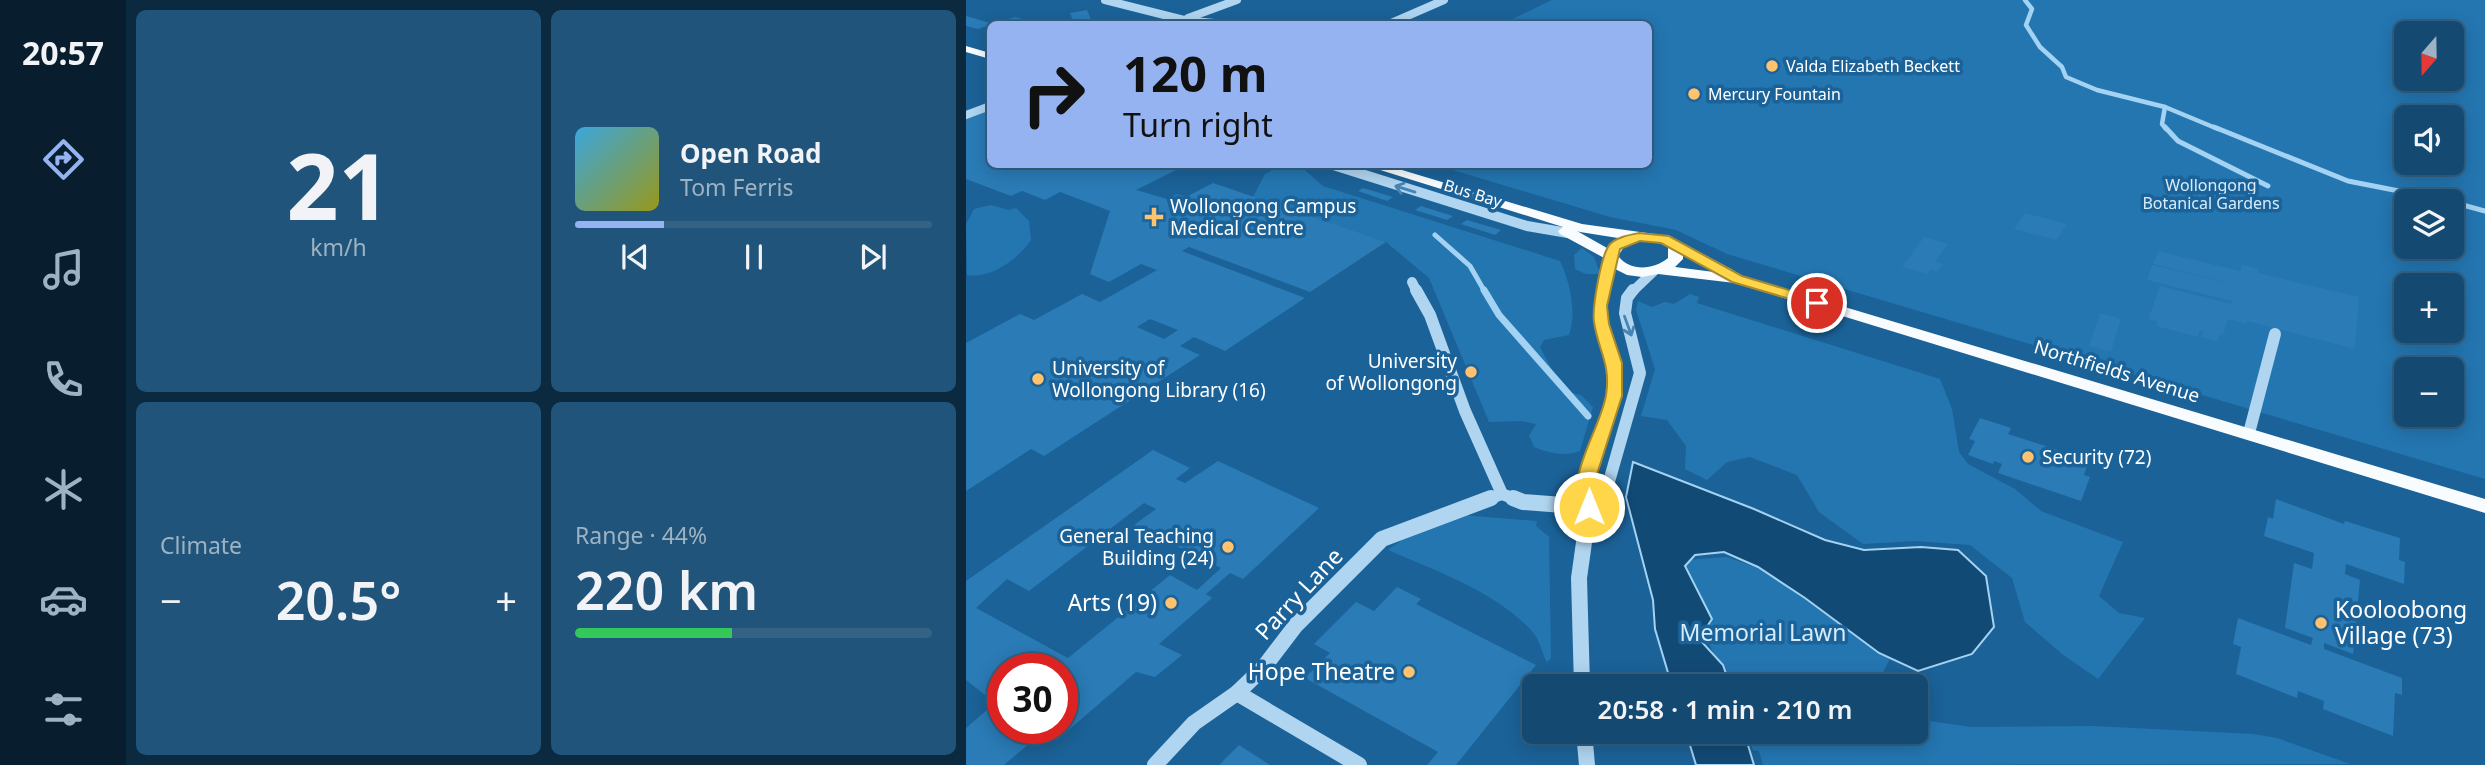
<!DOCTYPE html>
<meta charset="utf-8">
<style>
:root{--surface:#144a72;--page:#21547a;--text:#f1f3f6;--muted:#9db3c4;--line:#336284;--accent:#95b2f1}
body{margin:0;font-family:"Noto Sans",sans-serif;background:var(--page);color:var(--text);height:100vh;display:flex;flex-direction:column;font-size:26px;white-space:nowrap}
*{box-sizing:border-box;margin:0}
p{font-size:23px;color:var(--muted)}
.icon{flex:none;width:38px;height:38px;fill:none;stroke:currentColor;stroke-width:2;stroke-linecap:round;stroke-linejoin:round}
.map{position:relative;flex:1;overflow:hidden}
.panel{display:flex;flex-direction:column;gap:10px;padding:10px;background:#0b293f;width:840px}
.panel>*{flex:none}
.banner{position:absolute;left:21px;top:21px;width:665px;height:147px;border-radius:10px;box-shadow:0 4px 18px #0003,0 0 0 2px var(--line);background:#95b2f1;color:#111;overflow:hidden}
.needle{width:46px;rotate:200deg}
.fabs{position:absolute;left:1428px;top:21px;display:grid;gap:14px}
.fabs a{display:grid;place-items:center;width:70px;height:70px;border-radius:10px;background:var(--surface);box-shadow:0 4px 18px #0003,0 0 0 2px var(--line);font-size:35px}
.speed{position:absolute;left:21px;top:653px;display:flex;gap:14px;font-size:35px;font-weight:700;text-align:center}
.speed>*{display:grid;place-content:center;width:91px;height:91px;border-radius:50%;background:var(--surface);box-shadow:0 4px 18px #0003,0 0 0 2px var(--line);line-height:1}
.speed .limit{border:10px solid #d22;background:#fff;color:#111}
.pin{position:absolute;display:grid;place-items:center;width:60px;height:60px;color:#fff;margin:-30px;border:4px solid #fff;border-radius:50%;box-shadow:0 2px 7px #0007}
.me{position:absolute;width:77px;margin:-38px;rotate:0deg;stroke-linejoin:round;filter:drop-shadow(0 0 5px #0008)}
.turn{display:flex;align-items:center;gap:24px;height:147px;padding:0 21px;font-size:32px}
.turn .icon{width:91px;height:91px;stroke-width:2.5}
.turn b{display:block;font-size:49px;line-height:60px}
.big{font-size:52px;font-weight:600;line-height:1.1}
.panel .tile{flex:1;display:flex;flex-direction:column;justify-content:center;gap:10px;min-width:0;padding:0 24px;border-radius:10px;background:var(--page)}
.panel .dial{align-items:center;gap:0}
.dial b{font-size:91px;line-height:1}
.song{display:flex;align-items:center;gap:21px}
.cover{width:84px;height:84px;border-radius:10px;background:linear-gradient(135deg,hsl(200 70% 55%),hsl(60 70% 35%))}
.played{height:7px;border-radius:4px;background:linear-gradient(90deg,var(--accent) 25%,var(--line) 25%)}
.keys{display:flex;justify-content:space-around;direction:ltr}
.heat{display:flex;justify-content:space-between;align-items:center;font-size:38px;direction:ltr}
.charge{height:10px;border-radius:5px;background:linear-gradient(90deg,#34c759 44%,var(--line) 0)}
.panel .tiles{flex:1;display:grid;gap:10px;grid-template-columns:repeat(2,1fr)}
.trip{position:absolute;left:556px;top:674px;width:406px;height:70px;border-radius:10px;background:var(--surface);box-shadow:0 4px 18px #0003,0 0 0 2px var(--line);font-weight:600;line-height:70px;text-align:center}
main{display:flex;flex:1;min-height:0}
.tabs{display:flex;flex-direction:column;width:126px;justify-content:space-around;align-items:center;background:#081e2e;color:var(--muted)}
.tabs .icon{width:49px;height:49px}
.tabs .on{color:var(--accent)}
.tabs b{font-size:32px;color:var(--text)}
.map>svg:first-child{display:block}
</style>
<main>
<nav class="tabs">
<b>20:57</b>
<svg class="icon on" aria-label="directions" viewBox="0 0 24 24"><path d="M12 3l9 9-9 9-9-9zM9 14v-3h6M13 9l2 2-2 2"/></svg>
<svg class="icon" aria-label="music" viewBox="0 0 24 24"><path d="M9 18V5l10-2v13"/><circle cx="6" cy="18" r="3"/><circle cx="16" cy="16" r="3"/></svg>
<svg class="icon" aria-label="phone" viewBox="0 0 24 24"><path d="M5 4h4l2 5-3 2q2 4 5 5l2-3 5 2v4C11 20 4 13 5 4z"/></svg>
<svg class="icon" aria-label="climate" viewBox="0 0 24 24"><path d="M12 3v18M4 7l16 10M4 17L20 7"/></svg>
<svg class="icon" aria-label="car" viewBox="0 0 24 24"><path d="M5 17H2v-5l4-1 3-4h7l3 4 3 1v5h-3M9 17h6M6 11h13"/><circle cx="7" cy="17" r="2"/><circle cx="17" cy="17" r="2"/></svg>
<svg class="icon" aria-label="filters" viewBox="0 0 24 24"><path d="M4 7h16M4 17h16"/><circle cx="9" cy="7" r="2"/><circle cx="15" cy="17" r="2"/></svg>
</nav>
<section class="panel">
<div class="tiles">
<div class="tile dial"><b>21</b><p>km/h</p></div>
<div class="tile">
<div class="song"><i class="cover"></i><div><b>Open Road</b><p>Tom Ferris</p></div></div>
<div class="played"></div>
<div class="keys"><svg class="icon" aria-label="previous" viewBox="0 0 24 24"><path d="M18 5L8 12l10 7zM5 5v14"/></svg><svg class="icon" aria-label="pause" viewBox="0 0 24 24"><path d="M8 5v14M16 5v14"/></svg><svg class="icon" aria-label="next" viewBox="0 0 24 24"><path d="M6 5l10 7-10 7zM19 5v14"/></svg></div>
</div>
<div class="tile"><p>Climate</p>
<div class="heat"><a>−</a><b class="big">20.5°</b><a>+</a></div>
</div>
<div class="tile"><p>Range · 44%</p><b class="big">220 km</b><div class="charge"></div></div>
</div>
</section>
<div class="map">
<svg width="1519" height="765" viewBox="0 0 1519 765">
<rect width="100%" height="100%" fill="#1b6298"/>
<g fill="#2476b1" fill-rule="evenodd">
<path d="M586 0H1519V479L761 254 710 230 644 217 470 165 682 164V24H536ZM1440 33H1486V79H1440ZM1440 117H1486V163H1440ZM1440 201H1486V247H1440ZM1440 285H1486V331H1440ZM1440 369H1486V415H1440Z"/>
<path d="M316 165H333L357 186 594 261C604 282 611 313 603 335L578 340 574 347 597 391 615 395 627 407 614 451C599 457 583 453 568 447L563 436 570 424 555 421 523 422 463 278 420 242 286 199 299 174Z"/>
<path d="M25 205 43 210 50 208 63 221 65 240C52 259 25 279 1 275L0 224 8 209Z"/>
<polygon points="616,248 628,257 634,274 620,274 609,269 608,255"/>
<polygon points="724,294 733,297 731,303 974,379 986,409 993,452 1002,464 1049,489 1075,511 1157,542 1133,596 1153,613 1179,618 1132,679 1096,654 1059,622 1046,578 1004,545 949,541 897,544 853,512 831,475 784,457 761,462 741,480 719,469 720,446 701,420 675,416 689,369 670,310 672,301 686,307 699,302 708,304"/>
<path d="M495 515 571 521 570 526 583 537 585 658 581 662C576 654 574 639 565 630 528 591 470 571 422 550L436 540Z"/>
<polygon points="761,557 800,571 924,658 911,686 761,686 713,571 719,560"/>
<polygon points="950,719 1005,727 1127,726 1287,734 1311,738 1384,764 797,765 793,751 787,750 780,732 950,732"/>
</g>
<g fill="#124a76" stroke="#a3d2f2" stroke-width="2">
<polygon points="667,462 788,509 859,540 898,550 955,547 992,550 1020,576 1028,627 1006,654 952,671 913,653 839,598 792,567 758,552 729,555 719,566 746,619 733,639 757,665 764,686 706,686 689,629 687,600 660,497"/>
<polygon points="720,732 778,732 788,765 730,765"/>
</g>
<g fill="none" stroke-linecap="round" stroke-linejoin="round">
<g stroke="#a3d2f2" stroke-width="4.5">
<polyline points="1059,0 1066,9 1060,25 1074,47 1096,67 1100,77 1131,90 1199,107 1252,129"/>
<polyline points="1199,107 1196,124 1200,129"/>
</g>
<g stroke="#a3d2f2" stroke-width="5">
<polyline points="1199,127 1212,141 1302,186"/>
<polyline points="1248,127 1382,181 1484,201"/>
<polyline points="1486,202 1519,211"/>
<polyline points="469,235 504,266 519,292"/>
</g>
<polyline stroke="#a3d2f2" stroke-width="7" points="518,290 533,315 622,416"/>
</g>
<g fill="#2a7bb6" fill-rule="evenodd">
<polygon points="121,10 127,24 108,24 104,13"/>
<polygon points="0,16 24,23 24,25 12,29 0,26"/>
<polygon points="49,17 74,24 33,22"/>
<path d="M24 109V164H198L212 169 170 190 201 199 211 194 220 197 247 183 420 242 344 292 223 247 216 251 339 298 259 351 228 337 214 346 234 355 78 456 65 449 0 491V343L54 314 68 320 116 294 134 302 191 270 175 264 143 282 124 274 144 211 94 192 79 200 56 191 45 196 0 179V118ZM184 319 212 330 198 339 171 327Z"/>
<polygon points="397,188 427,197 421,201 392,191"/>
<polygon points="455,206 487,216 481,220 449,210"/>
<polygon points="1059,213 1101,224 1091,240 1048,229"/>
<polygon points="501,220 535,230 529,235 495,224"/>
<polygon points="958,237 982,244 969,262 977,264 971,272 964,270 961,274 936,267"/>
<polygon points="1192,251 1274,271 1276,265 1293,269 1292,273 1393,297 1389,349 1281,321 1280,324 1262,319 1257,336 1253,335 1251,341 1235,337 1237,331 1234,330 1232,337 1190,326 1191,321 1182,319 1194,286 1265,304 1266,301 1181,280 1186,265 1270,285 1187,264"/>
<polygon points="1134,313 1155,319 1145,352 1123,346"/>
<polygon points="1014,418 1045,428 1042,434 1123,460 1118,475 1124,477 1115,501 1032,473 1036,464 1028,461 1027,464 1002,455 1009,441 1003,439"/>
<path d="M187 450 224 468 210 479 219 483 252 461 353 508 277 579 264 573 240 594 246 598 193 644 216 655 189 677 170 672 91 740 78 731 38 765H0V728L29 703 0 680V581ZM178 503 190 509 168 525 255 568 231 590 204 575 102 658 10 608 41 579 63 591ZM37 668H96V728H37Z"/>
<polygon points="1310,499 1378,524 1379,521 1434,538 1433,560 1439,562 1438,584 1380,564 1379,574 1394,580 1387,654 1358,643 1358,649 1436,678 1436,695 1429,693 1427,736 1357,709 1358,701 1332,691 1331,698 1270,674 1275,647 1267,644 1272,618 1345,645 1347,638 1319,628 1328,563 1346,569 1348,553 1298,536 1302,517 1307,519"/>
<polygon points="431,587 455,599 450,604 570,665 490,765 461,765 472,752 339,678 364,653 348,644 390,602 408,611"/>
<polygon points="273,745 304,765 253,765"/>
</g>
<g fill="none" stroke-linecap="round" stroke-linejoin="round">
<g stroke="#b0d5f0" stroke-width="8">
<polyline points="139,0 218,20 258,24"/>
<polyline points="222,18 271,0"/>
<polyline points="423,24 478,0"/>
<polyline points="0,115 24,106"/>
</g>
<g stroke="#b0d5f0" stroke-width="10">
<polyline points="364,164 561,226 602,233"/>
<polyline points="446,282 451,292"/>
<polyline points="638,292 646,260"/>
<polyline points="666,292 688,271"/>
</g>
<g stroke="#b0d5f0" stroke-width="12">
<polyline points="450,290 464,315 499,411 536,494 551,500"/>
<polyline points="1283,433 1309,334"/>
<polyline points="520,500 536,494"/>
<path d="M620 500 617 490C630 451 654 405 648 364 644 334 630 323 638 290"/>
<polyline points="631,500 640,492 674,373 659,313 661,298 667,290"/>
</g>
<g stroke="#b0d5f0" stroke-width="16">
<polyline points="547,498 557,502 623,507"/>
<polyline points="623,507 633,498"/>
<polyline points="616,686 613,578 623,507 620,498"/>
<polyline points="271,693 393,765"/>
<polyline points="618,732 621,765"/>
<polyline points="189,765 228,723 271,693 298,667 330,625 416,539 525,498"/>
</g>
<g fill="#f9fcff" fill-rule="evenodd">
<polygon points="0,46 24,53 24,59 0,52"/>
<path d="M395 164H416L616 224 703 236 767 270 769 274 1519 499V513L769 283 692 274 676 277 661 275 645 267 640 259 594 234 592 231 597 227ZM611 231 614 232 652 238 641 248ZM668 242H691L702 247V258C687 270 665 272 652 256L658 247ZM717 255 748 272 709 267 717 259Z"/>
</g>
</g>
<defs><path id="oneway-shaft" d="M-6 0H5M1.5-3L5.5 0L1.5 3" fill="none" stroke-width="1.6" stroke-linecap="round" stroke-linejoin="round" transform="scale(1.75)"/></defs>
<g stroke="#4884b2">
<use href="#oneway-shaft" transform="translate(439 189) rotate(-163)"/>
<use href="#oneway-shaft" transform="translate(662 326) rotate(70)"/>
</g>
<path fill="#ffd54a" stroke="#a68a30" stroke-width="2" d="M673 233 703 236 776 276 856 300 858 303 851 307 766 282 695 243 674 241 654 249 641 306 643 324 656 363V396L626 490 632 507 629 512H617C597 478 634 431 640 395 645 364 632 350 628 322 626 308 635 254 644 244 651 237 663 235 673 233Z"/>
<g fill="#ffc36f" stroke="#1b6298" stroke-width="2.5">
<circle cx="806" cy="66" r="7"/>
<circle cx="728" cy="94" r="7"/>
<path d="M184.5 206.5h7v7h7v7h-7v7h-7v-7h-7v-7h7z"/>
<circle cx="505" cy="372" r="7"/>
<circle cx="72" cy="379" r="7"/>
<circle cx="1062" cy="457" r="7"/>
<circle cx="262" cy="547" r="7"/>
<circle cx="205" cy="603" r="7"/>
<circle cx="1355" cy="623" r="7"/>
<circle cx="443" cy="672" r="7"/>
</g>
<g text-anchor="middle" stroke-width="7" stroke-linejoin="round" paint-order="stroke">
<g font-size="16" fill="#fff" stroke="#1b6298" text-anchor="start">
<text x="820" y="72">Valda Elizabeth Beckett</text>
<text x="742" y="100">Mercury Fountain</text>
</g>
<g font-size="16" fill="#d7ecfb" stroke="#1b6298">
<text x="1245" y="191">Wollongong<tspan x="1245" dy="18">Botanical Gardens</tspan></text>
</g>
<g font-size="16" fill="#fff" stroke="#1b6298">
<text transform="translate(507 193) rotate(17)" y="6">Bus Bay</text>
</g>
<g font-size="19" fill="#fff" stroke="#1b6298" text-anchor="start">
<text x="204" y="213">Wollongong Campus<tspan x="204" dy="22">Medical Centre</tspan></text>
<text x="491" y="368" text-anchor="end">University<tspan x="491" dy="22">of Wollongong</tspan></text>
<text x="86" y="375">University of<tspan x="86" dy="22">Wollongong Library (16)</tspan></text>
<text x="1076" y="464">Security (72)</text>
<text x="248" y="543" text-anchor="end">General Teaching<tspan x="248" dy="22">Building (24)</tspan></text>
</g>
<g font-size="19" fill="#fff" stroke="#1b6298">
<text transform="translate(1151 371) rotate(17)" y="7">Northfields Avenue</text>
</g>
<g font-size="23" fill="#fff" stroke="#1b6298">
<text transform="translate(333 594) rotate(-47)" y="8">Parry Lane</text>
</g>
<g font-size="23" fill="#fff" stroke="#1b6298" text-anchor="end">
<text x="191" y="611">Arts (19)</text>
<text x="1369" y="618" text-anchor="start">Kooloobong<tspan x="1369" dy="26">Village (73)</tspan></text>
<text x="429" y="680">Hope Theatre</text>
</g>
<g font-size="23" fill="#d7ecfb" stroke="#1b6298">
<text x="797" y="641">Memorial Lawn</text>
</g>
</g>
</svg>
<div class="fabs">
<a><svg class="needle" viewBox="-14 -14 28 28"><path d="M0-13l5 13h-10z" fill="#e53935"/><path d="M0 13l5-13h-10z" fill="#9db3c4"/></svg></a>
<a><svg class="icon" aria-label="sound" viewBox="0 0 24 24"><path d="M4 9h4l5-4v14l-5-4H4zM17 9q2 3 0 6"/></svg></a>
<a><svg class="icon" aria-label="layers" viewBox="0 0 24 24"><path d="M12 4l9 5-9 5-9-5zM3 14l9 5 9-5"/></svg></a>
<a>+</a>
<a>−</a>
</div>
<div class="speed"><div class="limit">30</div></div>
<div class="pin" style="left:851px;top:303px;background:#d93025"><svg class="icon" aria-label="arrive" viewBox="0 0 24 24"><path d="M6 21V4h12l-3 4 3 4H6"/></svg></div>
<svg class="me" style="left:623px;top:507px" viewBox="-20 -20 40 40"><circle r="17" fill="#ffd54a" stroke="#fff" stroke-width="3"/><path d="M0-11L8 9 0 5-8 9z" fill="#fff"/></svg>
<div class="trip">20:58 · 1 min · 210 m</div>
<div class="banner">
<div class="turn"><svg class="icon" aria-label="right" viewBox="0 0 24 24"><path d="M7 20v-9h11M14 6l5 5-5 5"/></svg><div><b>120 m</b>Turn right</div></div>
</div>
</div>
</main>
